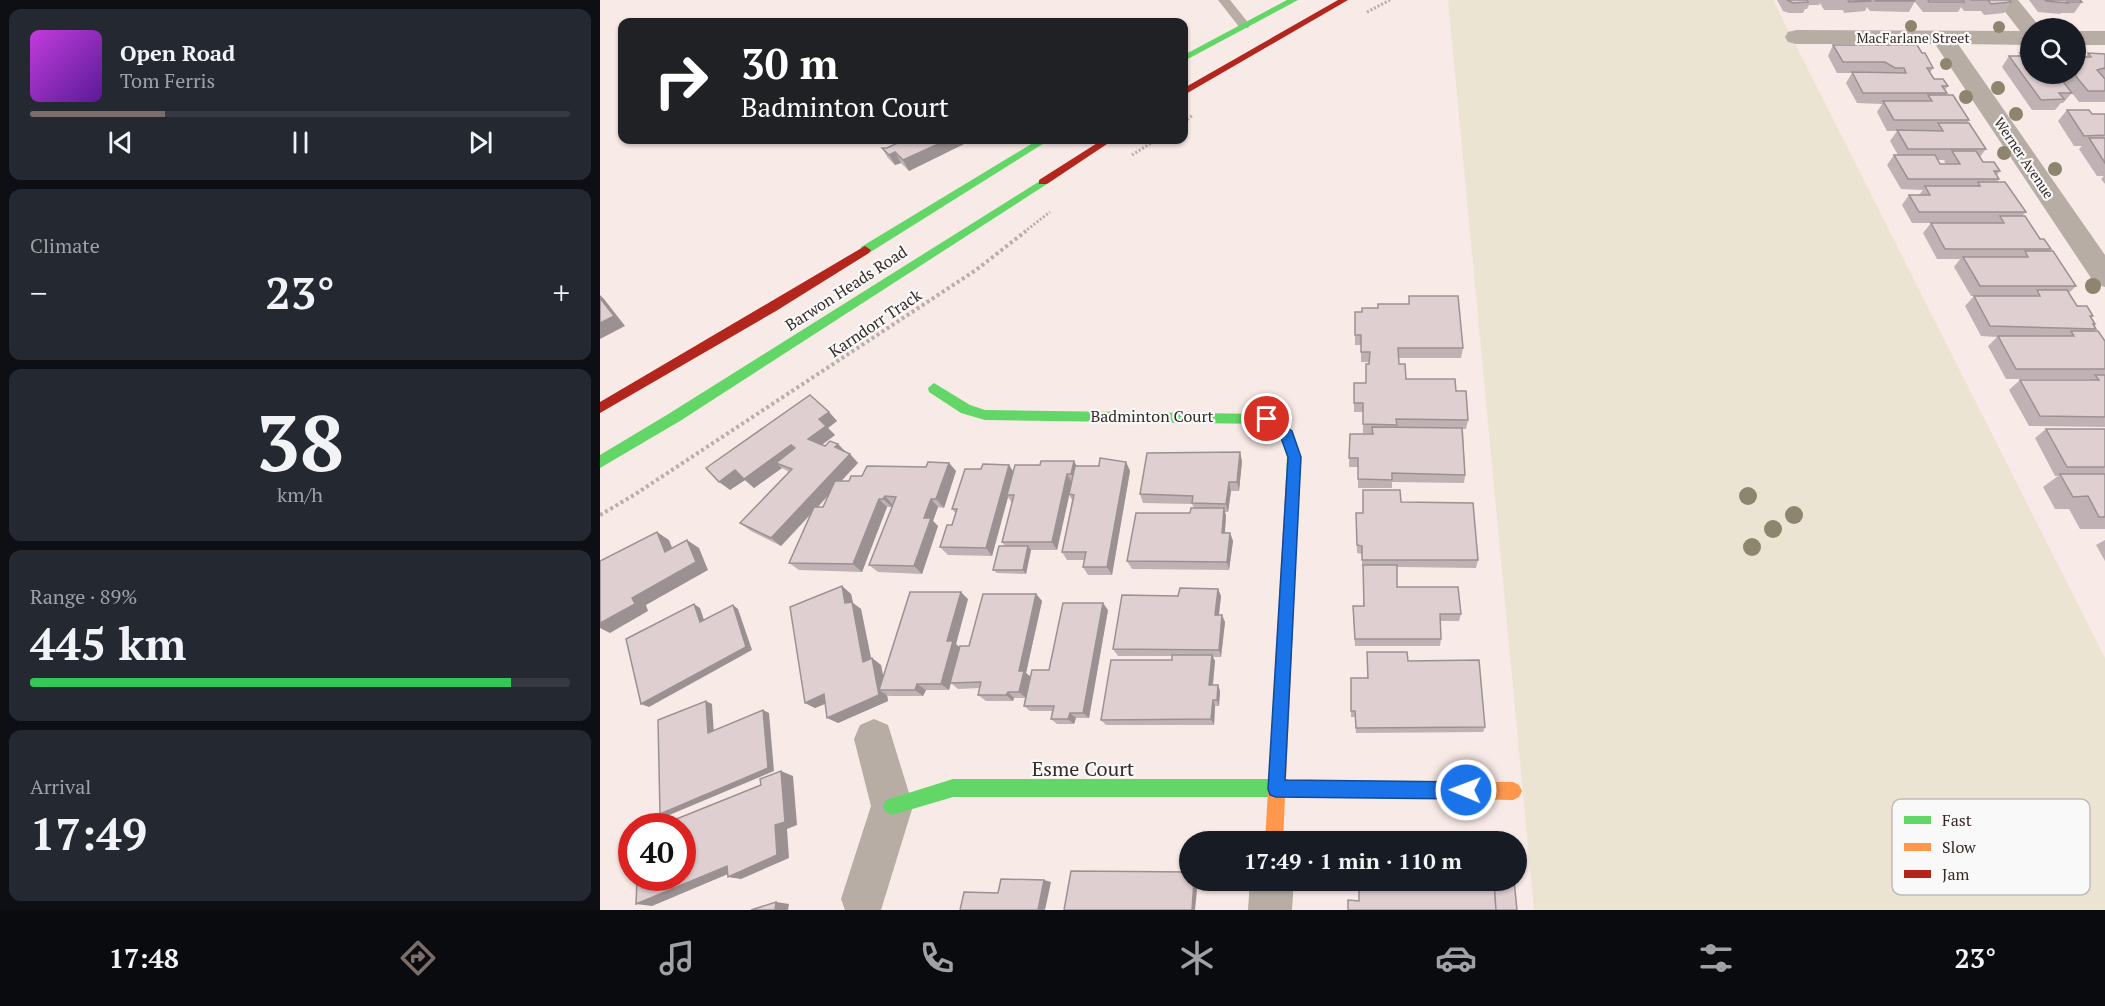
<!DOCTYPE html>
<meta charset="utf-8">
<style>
:root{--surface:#171b24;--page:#242831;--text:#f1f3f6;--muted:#9ea1a6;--line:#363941;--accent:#7b6d69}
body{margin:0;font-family:"PT Serif",serif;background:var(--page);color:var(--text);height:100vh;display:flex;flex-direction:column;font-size:22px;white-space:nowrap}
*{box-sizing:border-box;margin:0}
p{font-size:20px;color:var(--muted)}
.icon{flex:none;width:33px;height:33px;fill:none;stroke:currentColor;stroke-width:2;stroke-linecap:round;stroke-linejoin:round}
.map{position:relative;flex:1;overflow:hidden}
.details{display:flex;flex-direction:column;gap:9px;padding:9px;background:#0d0f14;width:600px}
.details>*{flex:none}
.banner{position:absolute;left:18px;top:18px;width:570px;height:126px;border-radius:12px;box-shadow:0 2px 4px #0004;background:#202124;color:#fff;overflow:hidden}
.fabs{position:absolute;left:1420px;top:18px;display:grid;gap:12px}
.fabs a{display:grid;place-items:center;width:66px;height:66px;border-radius:50%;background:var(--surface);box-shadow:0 2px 4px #0004;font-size:30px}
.speed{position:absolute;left:18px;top:813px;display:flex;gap:12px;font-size:30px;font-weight:700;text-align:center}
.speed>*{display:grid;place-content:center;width:78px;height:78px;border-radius:50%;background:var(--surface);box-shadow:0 2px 4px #0004;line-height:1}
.speed .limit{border:9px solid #d22;background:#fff;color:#111}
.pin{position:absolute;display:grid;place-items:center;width:51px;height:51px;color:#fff;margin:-26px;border:3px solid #fff;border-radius:50%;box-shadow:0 2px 6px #0007}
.me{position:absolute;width:66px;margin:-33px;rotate:271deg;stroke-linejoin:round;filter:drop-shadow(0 0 4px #0008)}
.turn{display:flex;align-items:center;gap:21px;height:126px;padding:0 24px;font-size:27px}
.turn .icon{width:78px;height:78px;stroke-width:2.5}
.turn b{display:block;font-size:42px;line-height:51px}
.big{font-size:45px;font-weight:600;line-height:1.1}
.details .tile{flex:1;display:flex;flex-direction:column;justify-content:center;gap:9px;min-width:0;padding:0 21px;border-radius:12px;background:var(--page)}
.details .dial{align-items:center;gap:0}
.dial b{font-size:78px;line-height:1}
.song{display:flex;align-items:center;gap:18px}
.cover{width:72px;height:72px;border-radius:9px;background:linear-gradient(135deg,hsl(290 70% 55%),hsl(270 70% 35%))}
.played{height:6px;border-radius:3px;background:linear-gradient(90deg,var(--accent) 25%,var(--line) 25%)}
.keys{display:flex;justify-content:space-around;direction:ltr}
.heat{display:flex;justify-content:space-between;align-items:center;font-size:33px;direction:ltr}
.charge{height:9px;border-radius:4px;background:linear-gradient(90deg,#34c759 89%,var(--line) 0)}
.trip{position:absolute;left:579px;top:831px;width:348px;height:60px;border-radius:30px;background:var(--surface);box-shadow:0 2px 4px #0004;font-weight:600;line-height:60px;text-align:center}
.menu{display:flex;height:96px;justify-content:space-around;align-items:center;background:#090b0e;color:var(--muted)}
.menu .icon{width:42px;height:42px}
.menu .current{color:var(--accent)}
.menu b{font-size:27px;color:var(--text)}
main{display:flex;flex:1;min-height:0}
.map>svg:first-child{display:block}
</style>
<main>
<section class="details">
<div class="tile">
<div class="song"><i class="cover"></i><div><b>Open Road</b><p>Tom Ferris</p></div></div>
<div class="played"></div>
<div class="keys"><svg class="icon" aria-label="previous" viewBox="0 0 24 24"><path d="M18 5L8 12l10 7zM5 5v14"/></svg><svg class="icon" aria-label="pause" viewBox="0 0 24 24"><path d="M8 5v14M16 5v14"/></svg><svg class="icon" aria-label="next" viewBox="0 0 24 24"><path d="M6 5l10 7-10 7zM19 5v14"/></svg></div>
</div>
<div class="tile"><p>Climate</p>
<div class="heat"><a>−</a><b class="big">23°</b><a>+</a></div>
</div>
<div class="tile dial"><b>38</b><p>km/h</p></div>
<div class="tile"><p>Range · 89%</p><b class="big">445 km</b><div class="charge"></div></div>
<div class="tile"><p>Arrival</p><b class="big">17:49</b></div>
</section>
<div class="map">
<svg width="1505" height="910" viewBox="0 0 1505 910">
<rect width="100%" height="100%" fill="#f8eae6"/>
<polygon fill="#ece4d3" points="848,0 1173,0 1505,658 1505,910 934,910"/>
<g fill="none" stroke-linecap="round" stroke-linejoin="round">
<g stroke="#b9aea9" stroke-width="3" stroke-dasharray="2 2" stroke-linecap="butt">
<polyline points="767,12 790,0"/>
<polyline points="584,122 593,115"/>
<polyline points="532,155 556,140"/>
<polyline points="424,232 450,212"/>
</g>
<polyline stroke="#b9aea9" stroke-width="4" stroke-dasharray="3 3" stroke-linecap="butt" points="0,515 34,495 376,270 426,231"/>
<polygon fill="#b7ada5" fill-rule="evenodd" points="618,0 630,0 650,25 648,28 640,28"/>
<g fill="#b7ada5" fill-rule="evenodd">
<polygon points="1396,0 1418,0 1439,26 1440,28 1431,28 1431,45 1358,44 1505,255 1505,287 1495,284 1335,44 1196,44 1188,42 1185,37 1188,32 1196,30 1420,31"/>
<rect x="1476" y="31" width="29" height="14"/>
<polygon points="274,719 288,725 313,806 281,910 245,910 241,899 271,806 254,739 260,725"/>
<polygon points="650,880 694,880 692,910 648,910"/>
</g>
<g fill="#63d668" fill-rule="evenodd">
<polygon points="687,0 698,0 584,61 584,55"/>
<polygon points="438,140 449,140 269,253 261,253 261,247"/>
<polygon points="443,179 447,180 447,184 80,421 0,468 0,455 70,413"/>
<path d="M334 383 370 405 385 410 667 414 692 431C702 452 700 472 699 495L697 499 692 501 687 499 685 495 687 457 681 438 664 424 385 420 361 413 329 392 328 388Z"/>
<polygon points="353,779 687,779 693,782 696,788 693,794 687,797 353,797 292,815 286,812 283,806 286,800"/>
</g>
<polygon fill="#ff974d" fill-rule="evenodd" points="692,489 697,491 699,495 686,780 913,782 919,785 922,791 919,797 913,800 685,796 683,842 665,842 685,495 687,491"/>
<g fill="#b3261e" fill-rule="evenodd">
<polygon points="738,0 748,0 584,95 584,88"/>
<polygon points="502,140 513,140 447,184 439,184 439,180"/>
<polygon points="265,246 271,250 269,253 176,311 0,413 0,402"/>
</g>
</g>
<g fill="#8e856f">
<circle cx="1311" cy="26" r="6"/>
<circle cx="1399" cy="27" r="6"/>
<circle cx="1346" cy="64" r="6"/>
<circle cx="1398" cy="88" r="7"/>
<circle cx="1366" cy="97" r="7"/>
<circle cx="1416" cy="114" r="7"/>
<circle cx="1404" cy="153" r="7"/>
<circle cx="1455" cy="169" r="7"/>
<circle cx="1493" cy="286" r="8"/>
<circle cx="1148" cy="496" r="9"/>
<circle cx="1194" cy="515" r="9"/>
<circle cx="1173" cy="529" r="9"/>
<circle cx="1152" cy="547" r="9"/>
</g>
<g fill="#c0b2b4" fill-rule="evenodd">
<polygon points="1177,0 1315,0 1315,1 1309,12 1270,11 1267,7 1265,11 1244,13 1243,10 1224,10 1220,3 1219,5 1209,5 1207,9 1205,9 1203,13 1189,13 1183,11"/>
<polygon points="1316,0 1409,0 1411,2 1404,13 1384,15 1381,11 1364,11 1361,7 1358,12 1323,12 1315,2"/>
<polygon points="1429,0 1480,0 1482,2 1474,13 1461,13 1460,14 1438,12"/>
<path d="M1233 45 1333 68 1330 73 1334 79 1348 86 1345 90 1347 93 1346 95 1369 120 1367 123 1386 149 1380 157 1383 162 1400 171 1397 175 1399 179 1397 182 1426 212 1422 216 1440 239 1451 249 1448 251 1476 286 1469 293 1477 306 1493 316 1491 317 1495 324 1494 325 1496 329 1494 331 1505 341V427L1429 426 1409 390 1420 380H1489L1490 379H1406L1388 346 1397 337 1381 336 1365 306 1374 296H1371L1354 267 1360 259H1337L1323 233 1331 223H1312L1302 205 1309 195H1319L1323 190 1301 189 1287 165 1294 155H1298L1290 141 1297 131H1287L1277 112 1282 104 1257 103 1246 83 1252 73H1237L1228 56ZM1337 160H1345L1344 161 1346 164H1340Z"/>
<polygon points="1420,53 1457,74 1476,74 1480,57 1486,57 1488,53 1505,54 1505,102 1479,102 1472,93 1463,103 1461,103 1455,110 1432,110 1402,67 1409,56 1418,56"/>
<polygon points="1467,110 1492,114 1505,114 1505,184 1501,179 1504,176 1497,176 1479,149 1482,146 1474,146 1458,121"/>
<polygon points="304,140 364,140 366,143 309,171 301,163 295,165 288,158 282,148 287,148"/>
<polygon points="809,296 863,348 861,358 799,358 799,364 806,379 856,391 868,420 866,429 863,429 865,475 864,483 792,482 792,488 758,488 758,467 749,467 750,434 772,434 763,433 763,412 754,412 754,383 766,383 769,362 761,362 761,345 755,345 755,312 762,312 778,308 809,304"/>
<path d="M229 412 237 421 228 428 235 435 222 445 250 454 258 463 241 481H249L262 476 349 463 356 471 344 508 338 507 333 521 338 526 322 574 278 572 269 565 292 507H287L262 572 199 570 189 563 210 515 181 546 151 531 140 523 189 472 182 468 154 488 145 480 130 490ZM229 495 223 507H218Z"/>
<polygon points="1446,429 1505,429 1505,529 1480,529 1469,509 1455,509 1443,487 1458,476 1455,476 1435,438"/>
<polygon points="642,461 639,491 631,491 628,512 625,512 626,516 625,533 630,533 633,541 629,570 532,569 527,561 590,513 594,508 592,504 543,503 540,494"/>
<polygon points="526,462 530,471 512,575 488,575 483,567 485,560 467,560 462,552 472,500 469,495 457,550 431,550 426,574 397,573 393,570 405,546 402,542 412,503 408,497 392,556 348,555 340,547 352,525 356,514 352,509 381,469 409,465 413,472 477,466 499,466"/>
<polygon points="801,502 878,560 876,568 797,567 797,587 861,614 859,621 840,621 841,639 840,646 755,646 753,613 763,606 763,567 762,567 762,554 757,553 756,521 763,513"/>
<polygon points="1505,540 1505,561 1496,545"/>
<polygon points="242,586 251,594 253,603 261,609 271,658 272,658 281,665 283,676 368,599 356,644 360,647 369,646 436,594 442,601 426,673 430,677 449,670 508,610 489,718 476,718 474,724 457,724 451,719 452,711 430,711 424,706 425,698 414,698 413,701 386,701 378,695 380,688 358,689 351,683 349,690 326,690 323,696 289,696 287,695 288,701 238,723 225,704 215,708 205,703"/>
<polygon points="618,589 621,596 619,615 625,622 621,657 613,657 615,661 613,685 618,685 620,691 619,706 615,706 614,725 506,725 501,720 572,660 572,656 518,656 513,649 578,596"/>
<polygon points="767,652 808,661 885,727 883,732 756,733 755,717 751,717 751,678 767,678"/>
</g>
<g fill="#9c9192">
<polygon points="347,140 364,140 366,143 309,171 303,160"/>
<polygon points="295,152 301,163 295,165 289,155"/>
<polygon points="0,295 4,299 25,326 0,339"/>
<polygon points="229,412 237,421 228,428 235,435 217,448 208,439 219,419"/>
<polygon points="238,444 247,453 235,447"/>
<polygon points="191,445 201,454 176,463 182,468 154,488 145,480 130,490 119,482 135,470"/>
<polygon points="640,452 642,461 639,491 637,482"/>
<polygon points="250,454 258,463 181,546 171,538"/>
<polygon points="474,461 479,470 476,483 471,474"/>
<polygon points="526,462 530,471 512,575 507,567"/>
<polygon points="349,463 356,471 344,508 336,499"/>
<polygon points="409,465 415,474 407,495 408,497 392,556 386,548"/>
<polygon points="467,474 472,483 457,550 452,542"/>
<polygon points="629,482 631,491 628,512 626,504"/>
<polygon points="285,496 293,505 292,507 283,499"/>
<polygon points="279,499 287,507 262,572 253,564"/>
<polygon points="331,499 338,507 333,521 338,526 322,574 314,566 324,518"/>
<polygon points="624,508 626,516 624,541 622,533"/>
<polygon points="57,532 69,540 77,560 65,552"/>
<polygon points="630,533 633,541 629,570 627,562"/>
<polygon points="87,540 99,548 108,570 46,605 48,611 10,633 0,628 0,623 32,598"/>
<polygon points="428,546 431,550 426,574 423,570"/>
<polygon points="242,586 251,594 253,603 261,609 273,668 263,662 245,603"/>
<polygon points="618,589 621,596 618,622 615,615"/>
<polygon points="361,592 368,599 356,644 360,648 349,690 341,684 347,641"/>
<polygon points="436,594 442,601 426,673 431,677 426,698 419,692 419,671"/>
<polygon points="503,603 508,610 489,718 483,713"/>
<polygon points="94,604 100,608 106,626 100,622"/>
<polygon points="133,605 138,609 152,650 49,707 41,704"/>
<polygon points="622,615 625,622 621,657 619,650"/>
<polygon points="612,655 615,661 612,691 609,685"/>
<polygon points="272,658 281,665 286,690 279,690 287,695 288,701 238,723 227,718"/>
<polygon points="317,684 326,690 323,696 315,690"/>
<polygon points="618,685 620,691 619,706 617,700"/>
<polygon points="408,692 414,698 413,701 406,695"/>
<polygon points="224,694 234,700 215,708 205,703"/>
<polygon points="613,700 615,706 614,725 611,719"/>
<polygon points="106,701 112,704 114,735 108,733"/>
<polygon points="163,710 169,713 174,771 67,816 60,814"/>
<polygon points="470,713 476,718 474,724 468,719"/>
<polygon points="181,771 193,776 197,825 187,829 189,858 141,879 128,877 175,825"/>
<polygon points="127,866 140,869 52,906 36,904"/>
<polygon points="444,880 451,882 445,910 438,910"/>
<polygon points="594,880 598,880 595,910 592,910"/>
<polygon points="176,902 189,904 188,910 175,910"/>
</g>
<g fill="#dfcfd1" stroke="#9c9192" stroke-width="1.5">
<polygon points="1187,0 1207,0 1208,2 1193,3"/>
<polygon points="1248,0 1270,0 1271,1 1249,2"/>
<rect x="1275" y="0" width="40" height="1"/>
<polygon points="1328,0 1363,0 1364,2 1329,2"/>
<polygon points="1370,0 1409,0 1411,2 1391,4 1388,0"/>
<polygon points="1445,0 1480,0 1482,2 1467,2 1468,3 1446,1"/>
<polygon points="1233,45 1317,45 1322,53 1325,53 1333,68 1327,68 1334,79 1343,79 1348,86 1342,86 1347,93 1263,93 1252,72 1306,73 1304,68 1295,68 1285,62 1243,62"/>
<polygon points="1420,53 1431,55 1431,74 1457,74 1472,93 1459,93 1464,99 1441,100 1409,56 1422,56"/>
<polygon points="1476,53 1477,53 1480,57 1491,57 1488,53 1505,54 1505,69 1504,68 1497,70 1505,79 1505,91 1488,91 1474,74 1476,74"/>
<polygon points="1328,95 1353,95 1369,120 1294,120 1283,101 1332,101"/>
<polygon points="1467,110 1489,110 1492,114 1505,114 1505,135 1484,136"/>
<polygon points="1338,123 1369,123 1386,149 1308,149 1297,130 1343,131"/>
<polygon points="1489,138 1505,138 1505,163"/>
<polygon points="304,140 347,140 303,160 295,152 289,155 282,148 287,148"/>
<polygon points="1352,151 1376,151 1383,162 1394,162 1400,171 1394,171 1399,179 1308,179 1294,155 1335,155 1340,164 1360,164"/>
<polygon points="1378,182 1405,182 1426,212 1319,212 1309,195 1330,195 1325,186 1380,186"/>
<polygon points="1400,216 1425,216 1440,239 1444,239 1451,249 1345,249 1331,223 1404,223"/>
<polygon points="1425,251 1453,251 1476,286 1380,286 1363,257 1428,257"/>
<polygon points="1437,290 1467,290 1477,306 1487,306 1493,316 1490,316 1495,324 1493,324 1496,329 1390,326 1374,296 1440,296"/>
<polygon points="809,296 858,296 863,348 798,348 799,364 805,364 806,379 855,379 856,391 866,391 868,420 796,419 797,425 763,424 763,403 754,403 754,383 766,383 766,364 769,364 770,352 761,352 761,335 755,335 755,312 762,312 762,308 778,308 778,304 809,304"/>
<polygon points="0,298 14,316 0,323"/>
<polygon points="1471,331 1498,331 1505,341 1505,369 1416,369 1398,336 1474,336"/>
<polygon points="1495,375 1505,375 1505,417 1440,416 1420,380 1499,380"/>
<polygon points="210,395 229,412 219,419 226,426 208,439 225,446 230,441 238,444 235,447 250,454 171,538 140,523 192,469 176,463 195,448 191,445 144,479 135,470 119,482 106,468"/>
<polygon points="772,427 862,428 865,475 792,473 792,480 758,479 758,458 749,458 750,434 773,434"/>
<polygon points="1446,429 1505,429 1505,467 1467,467"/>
<polygon points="640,452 637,482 629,482 626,504 592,503 593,496 540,494 547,453"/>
<polygon points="500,458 526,462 507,567 483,567 486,552 462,552 474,495 469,494 475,466 499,466"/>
<polygon points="441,461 474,461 471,474 467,474 452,542 402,542 414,495 407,495 415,465 440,465"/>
<polygon points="328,462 349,463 336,499 331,499 324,518 331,518 314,566 269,565 296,497 285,496 283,499 279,499 253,564 189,563 214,507 223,507 235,481 249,481 251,476 262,476 267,466 326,467"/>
<polygon points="383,464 409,465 386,548 340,547 347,525 352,525 357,509 352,509 365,469 381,469"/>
<polygon points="1460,474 1505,474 1505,517 1499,517 1488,496 1473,497"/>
<polygon points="763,490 800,490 801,502 873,503 878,560 762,560 762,546 757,545 756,513 763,513"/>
<polygon points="591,508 624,508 622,533 630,533 627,562 527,561 536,513 590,513"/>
<polygon points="57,532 65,552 87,540 96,562 32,598 35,604 0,623 0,561"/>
<polygon points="399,546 428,546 423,570 393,570"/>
<polygon points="763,565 797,565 797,587 858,587 861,614 840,614 841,639 755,639 753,606 764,606"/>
<polygon points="242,586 245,603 252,602 263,662 272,658 279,695 227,718 224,694 205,703 190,607"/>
<polygon points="580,588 618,589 615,615 622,615 619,650 513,649 522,595 578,596"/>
<polygon points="310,592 361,592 347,641 353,641 341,684 317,684 315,690 279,690"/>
<polygon points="383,594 436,594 419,671 424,671 419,692 408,692 406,695 378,695 381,682 350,683 360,646 369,646"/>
<polygon points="463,603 503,603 483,713 470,713 468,719 451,719 454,706 424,706 432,670 449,670"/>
<polygon points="94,604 100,622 133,605 146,647 41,704 26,639"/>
<polygon points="767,652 807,652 808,661 879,660 885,727 756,728 755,711 751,711 751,678 768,678"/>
<polygon points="572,655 612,655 609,685 618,685 617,700 613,700 611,719 501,720 511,660 572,660"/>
<polygon points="106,701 108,733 163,710 168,768 60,814 58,720"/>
<polygon points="181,771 185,822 175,825 177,855 128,877 127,866 36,904 37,878 82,878 82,826 59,826 161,785 160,779"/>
<polygon points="471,871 590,872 590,880 594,880 592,910 464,910"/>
<polygon points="401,879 444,880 438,910 360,910 364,892 398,893"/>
<polygon points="759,880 894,880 896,910 748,910 748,900 759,901"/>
<polygon points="894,880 914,880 917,910 896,910"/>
<polygon points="176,902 175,910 151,910"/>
</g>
<polygon fill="#1a73e8" stroke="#114b97" stroke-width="1.5" points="667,414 692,431 701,457 685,780 866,782 872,784 874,790 872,796 866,799 676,797 670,795 668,789 688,457 681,438 660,419"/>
<g text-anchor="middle" stroke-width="4.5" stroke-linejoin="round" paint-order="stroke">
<g font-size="14" fill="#382925" stroke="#f9f9f9">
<text x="1313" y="43">MacFarlane Street</text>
<text transform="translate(1424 158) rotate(56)" y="5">Werner Avenue</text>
</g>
<g font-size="16" fill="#382925" stroke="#f9f9f9">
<text transform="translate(246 288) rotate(-33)" y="6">Barwon Heads Road</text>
<text transform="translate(275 323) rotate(-34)" y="6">Karndorr Track</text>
<text x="552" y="422">Badminton Court</text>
</g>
<g font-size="20" fill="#382925" stroke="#f9f9f9">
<text x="483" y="776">Esme Court</text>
</g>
</g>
<rect x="1292" y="799" width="198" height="96" rx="9" fill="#f9f9f9" stroke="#bfbbb9" stroke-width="1.5"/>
<rect x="1304" y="816" width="27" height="8" fill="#63d668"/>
<rect x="1304" y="843" width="27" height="8" fill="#ff974d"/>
<rect x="1304" y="870" width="27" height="8" fill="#b3261e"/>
<g font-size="16" fill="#382925">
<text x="1342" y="826">Fast</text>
<text x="1342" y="853">Slow</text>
<text x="1342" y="880">Jam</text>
</g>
</svg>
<div class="fabs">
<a><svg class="icon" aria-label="search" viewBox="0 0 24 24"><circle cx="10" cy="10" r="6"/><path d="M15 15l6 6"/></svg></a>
</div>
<div class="speed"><div class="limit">40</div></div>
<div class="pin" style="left:667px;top:419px;background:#d93025"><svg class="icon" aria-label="arrive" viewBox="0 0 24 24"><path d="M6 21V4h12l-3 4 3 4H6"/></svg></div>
<svg class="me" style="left:866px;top:790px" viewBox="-20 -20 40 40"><circle r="17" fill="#1a73e8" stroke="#fff" stroke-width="3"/><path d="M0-11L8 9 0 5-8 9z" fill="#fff"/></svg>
<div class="trip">17:49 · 1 min · 110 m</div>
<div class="banner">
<div class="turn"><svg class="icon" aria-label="right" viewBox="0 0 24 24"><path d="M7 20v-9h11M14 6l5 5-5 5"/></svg><div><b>30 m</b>Badminton Court</div></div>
</div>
</div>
</main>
<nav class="menu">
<b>17:48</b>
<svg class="icon current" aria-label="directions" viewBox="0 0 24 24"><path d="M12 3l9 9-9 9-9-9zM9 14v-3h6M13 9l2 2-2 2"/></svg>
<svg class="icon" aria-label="music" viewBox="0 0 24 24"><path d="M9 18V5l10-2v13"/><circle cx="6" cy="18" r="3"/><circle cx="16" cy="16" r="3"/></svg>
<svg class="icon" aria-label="phone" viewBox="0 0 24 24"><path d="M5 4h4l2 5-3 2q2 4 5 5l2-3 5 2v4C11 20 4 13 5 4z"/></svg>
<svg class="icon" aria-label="climate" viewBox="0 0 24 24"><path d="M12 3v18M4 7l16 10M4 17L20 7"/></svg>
<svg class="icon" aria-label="car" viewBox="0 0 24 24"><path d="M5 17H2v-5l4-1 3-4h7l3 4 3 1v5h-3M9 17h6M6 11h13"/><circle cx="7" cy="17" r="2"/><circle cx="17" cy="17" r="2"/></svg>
<svg class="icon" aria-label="filters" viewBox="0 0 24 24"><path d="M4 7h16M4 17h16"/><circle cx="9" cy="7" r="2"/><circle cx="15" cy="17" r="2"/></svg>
<b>23°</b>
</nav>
